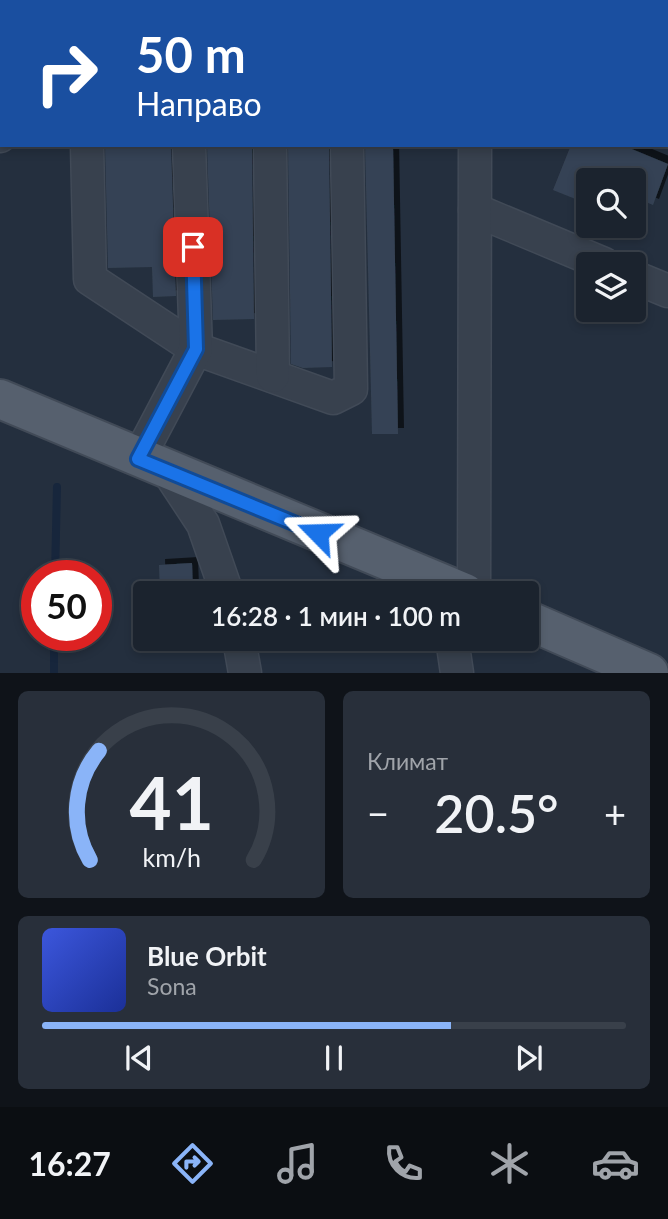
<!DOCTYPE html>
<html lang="ru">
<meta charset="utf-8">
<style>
:root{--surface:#1b232e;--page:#282f3a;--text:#f1f3f6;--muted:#a0a4aa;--line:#39404a;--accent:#8ab4f8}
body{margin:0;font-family:Lato,sans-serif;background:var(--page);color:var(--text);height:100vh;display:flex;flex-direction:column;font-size:26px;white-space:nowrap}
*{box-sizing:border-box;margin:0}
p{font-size:23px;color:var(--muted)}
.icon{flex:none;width:38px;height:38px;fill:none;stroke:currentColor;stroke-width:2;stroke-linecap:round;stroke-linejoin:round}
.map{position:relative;height:673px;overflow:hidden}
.sheet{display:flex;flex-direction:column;gap:18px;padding:18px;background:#0f1319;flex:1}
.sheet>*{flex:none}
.hud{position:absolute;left:0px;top:0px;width:668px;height:147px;box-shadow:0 4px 10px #0003,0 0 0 2px var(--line);background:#1a4fa0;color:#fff;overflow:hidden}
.fabs{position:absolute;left:576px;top:168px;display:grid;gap:14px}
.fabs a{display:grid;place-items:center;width:70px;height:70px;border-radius:7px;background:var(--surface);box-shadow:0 4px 10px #0003,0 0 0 2px var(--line);font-size:35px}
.speed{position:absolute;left:21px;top:560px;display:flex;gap:14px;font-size:35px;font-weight:700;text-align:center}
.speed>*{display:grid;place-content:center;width:91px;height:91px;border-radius:50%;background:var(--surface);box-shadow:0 4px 10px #0003,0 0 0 2px var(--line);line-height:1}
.speed .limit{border:10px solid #d22;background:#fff;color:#111}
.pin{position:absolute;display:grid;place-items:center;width:60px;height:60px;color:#fff;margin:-30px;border-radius:14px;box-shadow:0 4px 10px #0006}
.me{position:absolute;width:77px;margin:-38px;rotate:292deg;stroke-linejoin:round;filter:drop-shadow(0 0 5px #0008)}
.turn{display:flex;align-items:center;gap:24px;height:147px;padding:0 21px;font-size:32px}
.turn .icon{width:91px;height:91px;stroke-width:2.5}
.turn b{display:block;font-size:49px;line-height:60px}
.big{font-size:52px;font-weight:600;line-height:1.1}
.sheet .widget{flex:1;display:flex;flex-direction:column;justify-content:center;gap:10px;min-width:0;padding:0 24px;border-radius:10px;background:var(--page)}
.sheet .dial{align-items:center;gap:0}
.dial svg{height:182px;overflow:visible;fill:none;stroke:var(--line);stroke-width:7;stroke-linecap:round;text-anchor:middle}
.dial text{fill:var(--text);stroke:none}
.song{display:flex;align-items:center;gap:21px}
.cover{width:84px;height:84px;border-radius:10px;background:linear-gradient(135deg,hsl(230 70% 55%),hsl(230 70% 35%))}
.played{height:7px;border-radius:4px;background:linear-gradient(90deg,var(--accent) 70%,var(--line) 70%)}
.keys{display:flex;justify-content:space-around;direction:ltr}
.heat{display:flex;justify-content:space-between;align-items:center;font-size:38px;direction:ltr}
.sheet .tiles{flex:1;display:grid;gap:18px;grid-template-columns:1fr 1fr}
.widget:last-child{grid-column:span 2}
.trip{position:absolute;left:133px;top:581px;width:406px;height:70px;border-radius:7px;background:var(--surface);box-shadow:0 4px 10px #0003,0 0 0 2px var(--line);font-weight:600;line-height:70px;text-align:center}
.tabs{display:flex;height:112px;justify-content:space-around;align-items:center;background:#0b0e12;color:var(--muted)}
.tabs .icon{width:49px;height:49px}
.tabs .on{color:var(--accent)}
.tabs b{font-size:32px;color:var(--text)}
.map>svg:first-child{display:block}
</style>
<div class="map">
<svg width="668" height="673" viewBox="0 0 668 673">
<defs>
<filter id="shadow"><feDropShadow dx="6" dy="-6" stdDeviation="0" flood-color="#0009"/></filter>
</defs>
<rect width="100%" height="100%" fill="#242f3e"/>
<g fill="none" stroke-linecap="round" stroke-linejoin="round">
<g stroke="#17263c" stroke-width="8">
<polyline points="55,576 57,487"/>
<polyline points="54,673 54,635"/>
</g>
</g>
<g fill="#364354" filter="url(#shadow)">
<polygon points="105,145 171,145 176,296 153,297 152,267 108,268"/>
<polygon points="207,145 252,145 254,319 213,320"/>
<polygon points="288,145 329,145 332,367 303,368 291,364"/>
<polygon points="365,145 393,145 398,434 372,434"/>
<polygon points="571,145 622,145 668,164 653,205 634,197 634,180 588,180 588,204 553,190"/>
<polygon points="192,563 193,593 160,593 159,565"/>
</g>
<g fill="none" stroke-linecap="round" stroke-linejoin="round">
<g stroke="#414a57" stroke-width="35">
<g id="minor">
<polyline points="84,0 84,2"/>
<polyline points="184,0 184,2"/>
<polyline points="268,0 268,2"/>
<polyline points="345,0 345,2"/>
<polyline points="472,0 472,2"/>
<polyline points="32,2 32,0"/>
<polyline points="0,136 2,128"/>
<polyline points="87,145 90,279 196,349 333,398 351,389 347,145"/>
<polyline points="270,145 273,376"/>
<polyline points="475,210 604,264"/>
<polyline points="634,277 668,291"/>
<polyline points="138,459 196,349 189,145"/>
<polyline points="168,471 203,524 227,593"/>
<polyline points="474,593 475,145"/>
<polyline points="239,639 245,673"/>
<polyline points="452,639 457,673"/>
</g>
</g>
<g stroke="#414a57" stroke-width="42">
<g id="major">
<polyline points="0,399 465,593"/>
<polyline points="527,620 649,673"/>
</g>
</g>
<use href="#minor" stroke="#38414e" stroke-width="32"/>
<use href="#major" stroke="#56606e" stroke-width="38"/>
</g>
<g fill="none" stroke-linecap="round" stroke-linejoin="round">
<g stroke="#114b97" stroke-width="18">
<polyline id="route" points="193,247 196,349 138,459 318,533"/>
</g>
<use href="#route" stroke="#1a73e8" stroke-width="12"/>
</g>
</svg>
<div class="fabs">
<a><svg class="icon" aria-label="search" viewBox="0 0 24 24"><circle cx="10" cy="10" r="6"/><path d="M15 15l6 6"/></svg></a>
<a><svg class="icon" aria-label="layers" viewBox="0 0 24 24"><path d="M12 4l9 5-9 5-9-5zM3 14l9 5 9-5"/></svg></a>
</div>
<div class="speed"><div class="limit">50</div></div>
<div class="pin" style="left:193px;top:247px;background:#d93025"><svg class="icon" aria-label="arrive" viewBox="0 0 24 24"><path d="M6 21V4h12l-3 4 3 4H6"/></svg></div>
<svg class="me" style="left:318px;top:533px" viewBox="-20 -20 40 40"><path d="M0-17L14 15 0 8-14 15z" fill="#1a73e8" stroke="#fff" stroke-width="4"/></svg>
<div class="trip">16:28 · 1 мин · 100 m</div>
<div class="hud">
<div class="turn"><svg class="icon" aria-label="right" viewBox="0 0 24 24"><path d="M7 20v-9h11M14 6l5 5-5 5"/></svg><div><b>50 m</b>Направо</div></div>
</div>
</div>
<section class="sheet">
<div class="tiles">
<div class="widget dial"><svg viewBox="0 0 100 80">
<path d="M14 69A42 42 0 1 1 86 69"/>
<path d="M14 69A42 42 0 0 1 18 21" stroke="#8ab4f8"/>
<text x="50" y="56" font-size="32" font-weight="700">41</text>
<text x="50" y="72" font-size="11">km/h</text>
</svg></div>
<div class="widget"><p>Климат</p>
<div class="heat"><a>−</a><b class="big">20.5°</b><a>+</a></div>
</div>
<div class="widget">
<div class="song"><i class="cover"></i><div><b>Blue Orbit</b><p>Sona</p></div></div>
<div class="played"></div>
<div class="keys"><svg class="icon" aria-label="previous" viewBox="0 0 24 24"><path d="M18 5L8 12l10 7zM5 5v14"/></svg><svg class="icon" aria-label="pause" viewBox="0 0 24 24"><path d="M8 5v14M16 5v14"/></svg><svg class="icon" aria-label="next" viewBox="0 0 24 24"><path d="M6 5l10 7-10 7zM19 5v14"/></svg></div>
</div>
</div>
</section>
<nav class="tabs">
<b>16:27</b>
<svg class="icon on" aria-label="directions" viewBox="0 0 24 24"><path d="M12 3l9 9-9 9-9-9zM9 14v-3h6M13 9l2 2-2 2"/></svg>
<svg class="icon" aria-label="music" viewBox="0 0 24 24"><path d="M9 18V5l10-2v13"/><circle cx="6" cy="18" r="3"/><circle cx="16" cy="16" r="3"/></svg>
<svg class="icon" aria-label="phone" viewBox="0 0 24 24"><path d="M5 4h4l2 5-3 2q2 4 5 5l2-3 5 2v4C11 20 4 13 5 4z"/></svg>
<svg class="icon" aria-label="climate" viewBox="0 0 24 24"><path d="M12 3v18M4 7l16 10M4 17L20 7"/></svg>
<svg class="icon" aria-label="car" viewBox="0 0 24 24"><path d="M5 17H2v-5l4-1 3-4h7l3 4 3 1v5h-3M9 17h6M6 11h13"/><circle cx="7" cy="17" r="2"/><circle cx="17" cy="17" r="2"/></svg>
</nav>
